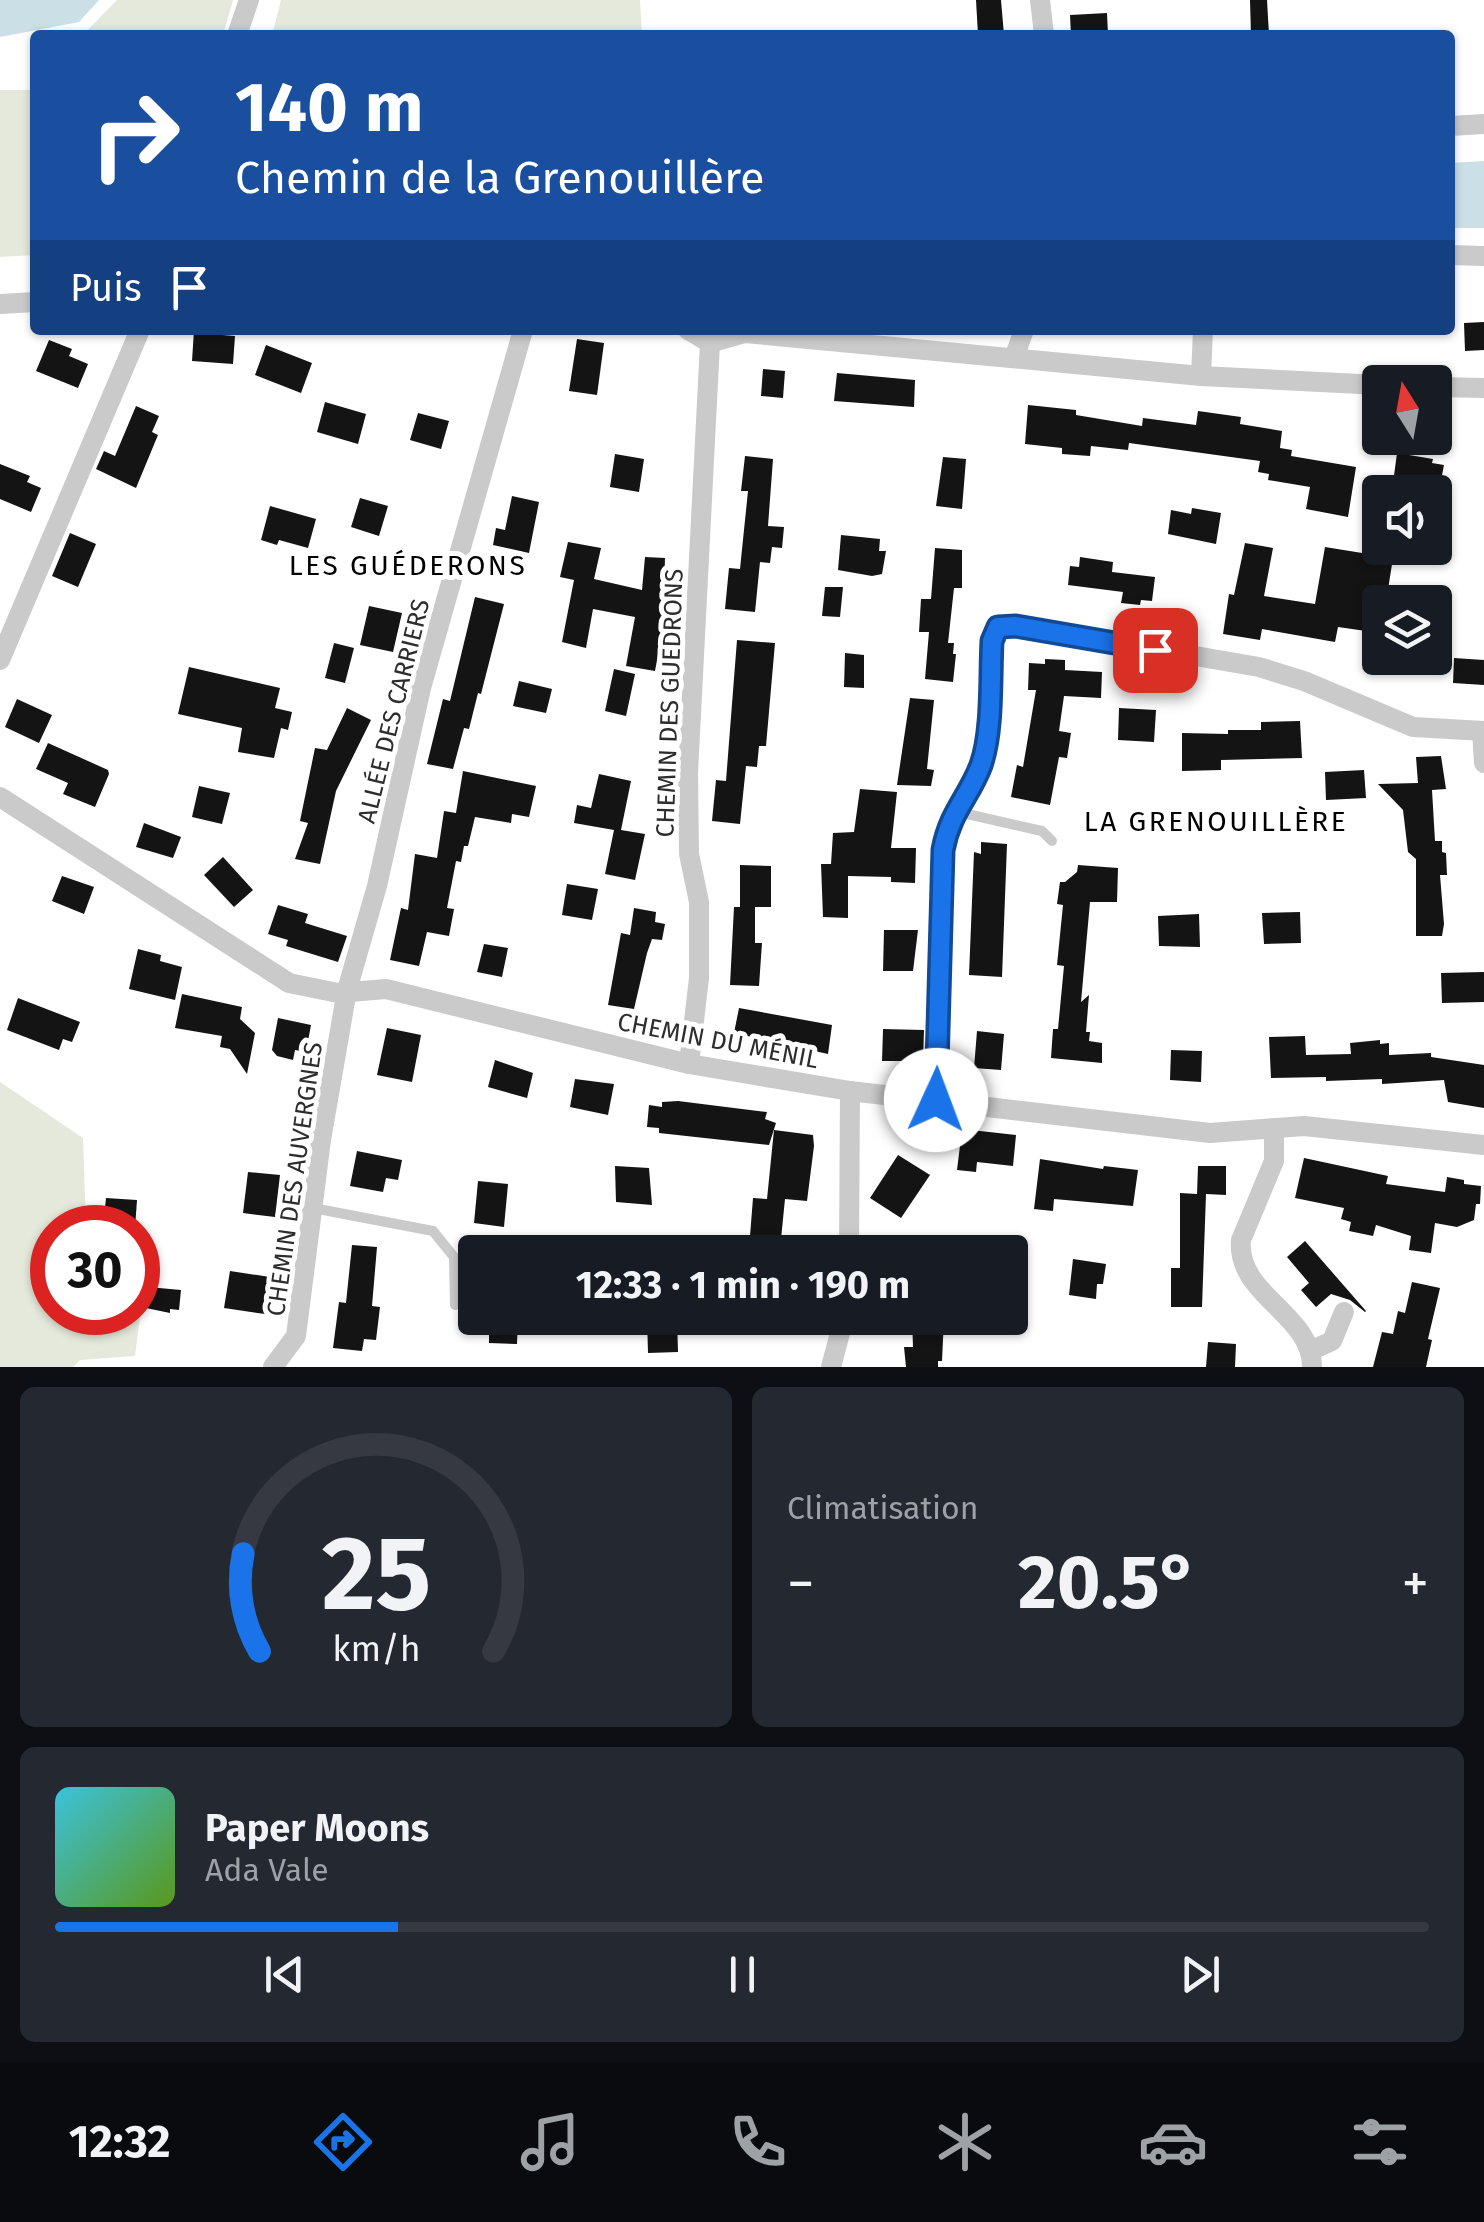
<!DOCTYPE html>
<html lang="fr">
<meta charset="utf-8">
<style>
:root{--surface:#171b24;--page:#242831;--text:#f1f3f6;--muted:#9ea1a6;--line:#363941;--accent:#1a73e8}
body{margin:0;font-family:"Fira Sans",sans-serif;background:var(--page);color:var(--text);height:100vh;display:flex;flex-direction:column;font-size:38px;white-space:nowrap}
*{box-sizing:border-box;margin:0}
p{font-size:32px;color:var(--muted)}
.icon{flex:none;width:55px;height:55px;fill:none;stroke:currentColor;stroke-width:2;stroke-linecap:round;stroke-linejoin:round}
.map{position:relative;height:1367px;overflow:hidden}
.sheet{display:flex;flex-direction:column;gap:20px;padding:20px;background:#0d0f14;flex:1}
.sheet>*{flex:none}
.top-card{position:absolute;left:30px;top:30px;width:1425px;height:305px;border-radius:10px;box-shadow:0 2px 8px #0004;background:#1a4fa0;color:#fff;overflow:hidden}
.needle{width:65px;rotate:349deg}
.buttons{position:absolute;left:1362px;top:365px;display:grid;gap:20px}
.buttons a{display:grid;place-items:center;width:90px;height:90px;border-radius:10px;background:var(--surface);box-shadow:0 2px 8px #0004;font-size:50px}
.speed{position:absolute;left:30px;top:1205px;display:flex;gap:20px;font-size:50px;font-weight:700;text-align:center}
.speed>*{display:grid;place-content:center;width:130px;height:130px;border-radius:50%;background:var(--surface);box-shadow:0 2px 8px #0004;line-height:1}
.speed .limit{border:15px solid #d22;background:#fff;color:#111}
.pin{position:absolute;display:grid;place-items:center;width:85px;height:85px;color:#fff;margin:-42px;border-radius:20px;box-shadow:0 5px 15px #0006}
.me{position:absolute;width:110px;margin:-55px;rotate:2deg;stroke-linejoin:round;filter:drop-shadow(0 0 8px #0008)}
.turn{display:flex;align-items:center;gap:35px;height:210px;padding:0 40px;font-size:45px}
.turn .icon{width:130px;height:130px;stroke-width:2.5}
.turn b{display:block;font-size:70px;line-height:85px}
.then{display:flex;align-items:center;height:95px;padding:0 40px;background:#0003;gap:20px;font-size:38px}
.big{font-size:75px;font-weight:700;line-height:1.1}
.sheet .widget{flex:1;display:flex;flex-direction:column;justify-content:center;gap:15px;min-width:0;padding:0 35px;border-radius:15px;background:var(--page)}
.sheet .dial{align-items:center;gap:0}
.dial svg{height:260px;overflow:visible;fill:none;stroke:var(--line);stroke-width:7;stroke-linecap:round;text-anchor:middle}
.dial text{fill:var(--text);stroke:none}
.song{display:flex;align-items:center;gap:30px}
.cover{width:120px;height:120px;border-radius:15px;background:linear-gradient(135deg,hsl(190 70% 55%),hsl(90 70% 35%))}
.played{height:10px;border-radius:5px;background:linear-gradient(90deg,var(--accent) 25%,var(--line) 25%)}
.keys{display:flex;justify-content:space-around;direction:ltr}
.heat{display:flex;justify-content:space-between;align-items:center;font-size:55px;direction:ltr}
.sheet .tiles{flex:1;display:grid;gap:20px;grid-template-columns:1fr 1fr}
.widget:last-child{grid-column:span 2}
.trip{position:absolute;left:458px;top:1235px;width:570px;height:100px;border-radius:10px;background:var(--surface);box-shadow:0 2px 8px #0004;font-weight:700;line-height:100px;text-align:center}
.menu{display:flex;height:160px;justify-content:space-around;align-items:center;background:#090b0e;color:var(--muted)}
.menu .icon{width:70px;height:70px}
.menu .active{color:var(--accent)}
.menu b{font-size:45px;color:var(--text)}
.map>svg:first-child{display:block}
</style>
<div class="map">
<svg width="1484" height="1367" viewBox="0 0 1484 1367">
<rect width="100%" height="100%" fill="#fff"/>
<g fill="#e5e9dc">
<polygon points="117,0 233,0 223,35 83,35"/>
<polygon points="281,0 640,0 642,35 272,35"/>
<polygon points="0,90 35,90 35,255 0,257"/>
<polygon points="0,1082 83,1138 86,1227 52,1228 52,1312 138,1312 138,1260 147,1262 135,1356 80,1360 73,1367 0,1367"/>
</g>
<g fill="#cbe0e6">
<polygon points="0,0 99,0 79,22 0,37"/>
<polygon points="1484,161 1484,228 1450,228 1450,163"/>
</g>
<g fill="#141414">
<polygon points="976,0 1001,0 1004,35 978,35"/>
<polygon points="1250,0 1267,0 1269,35 1251,35"/>
<polygon points="1107,13 1108,35 1071,35 1070,15"/>
<polygon points="1484,322 1484,350 1465,351 1464,323"/>
<polygon points="194,330 211,330 210,334 235,336 233,364 192,361"/>
<polygon points="577,339 604,343 597,395 569,391"/>
<polygon points="49,340 72,349 69,356 88,364 78,388 36,371"/>
<polygon points="266,345 312,363 301,393 255,375"/>
<polygon points="763,369 785,371 783,398 761,396"/>
<polygon points="837,373 915,380 914,407 834,401"/>
<polygon points="325,402 366,414 358,444 317,432"/>
<polygon points="1028,405 1076,410 1076,415 1142,426 1143,418 1196,425 1198,411 1241,417 1240,424 1282,431 1280,448 1292,450 1291,456 1356,467 1348,517 1306,509 1310,487 1268,480 1269,474 1258,472 1260,461 1129,443 1128,450 1091,446 1090,456 1062,454 1062,448 1025,444"/>
<polygon points="136,406 159,416 152,432 158,435 136,488 96,469 104,451 115,456"/>
<polygon points="418,413 449,421 441,449 410,440"/>
<polygon points="1397,453 1433,459 1432,463 1444,465 1439,491 1393,483"/>
<polygon points="615,454 644,459 639,492 610,487"/>
<polygon points="745,456 773,459 768,526 784,527 782,548 772,547 770,563 760,562 755,612 725,609 729,568 740,569 748,491 741,491"/>
<polygon points="943,457 966,459 962,509 936,506"/>
<polygon points="0,464 30,476 27,482 41,488 31,512 0,499"/>
<polygon points="512,496 539,502 529,553 493,545 496,528 505,530"/>
<polygon points="360,498 388,506 379,536 351,527"/>
<polygon points="270,506 316,519 308,548 279,540 277,545 261,540"/>
<polygon points="1192,508 1221,513 1216,544 1168,534 1171,510 1191,514"/>
<polygon points="70,533 96,544 78,587 52,576"/>
<polygon points="841,535 880,539 879,551 886,551 882,574 872,576 838,570"/>
<polygon points="568,542 601,548 594,579 642,590 645,557 665,558 664,589 684,590 682,623 664,622 655,671 626,666 635,617 593,609 586,648 562,642 574,580 560,577"/>
<polygon points="1245,543 1273,548 1264,596 1315,604 1325,547 1393,558 1386,602 1380,602 1380,633 1338,627 1335,642 1262,629 1260,640 1223,634 1229,594 1234,595"/>
<polygon points="935,548 962,550 962,588 954,588 948,643 954,643 953,654 956,654 953,682 925,679 929,632 919,632 921,599 931,599"/>
<polygon points="1080,557 1113,562 1112,572 1155,577 1152,601 1141,600 1140,605 1121,603 1123,592 1068,585 1070,566 1079,567"/>
<polygon points="825,587 843,587 840,617 822,616"/>
<polygon points="475,597 504,604 481,694 478,693 469,729 464,728 453,769 427,764 443,699 450,701"/>
<polygon points="369,606 402,613 393,652 360,645"/>
<polygon points="737,640 775,643 766,746 759,746 757,767 746,766 740,824 712,821 716,780 726,781"/>
<polygon points="334,643 354,648 345,683 325,678"/>
<polygon points="845,653 864,655 864,688 844,687"/>
<polygon points="1454,658 1484,660 1484,685 1453,683"/>
<polygon points="1045,659 1065,660 1065,670 1102,672 1101,698 1064,696 1059,731 1071,733 1067,758 1059,757 1050,805 1011,797 1017,765 1023,767 1036,690 1028,690 1029,663 1045,664"/>
<polygon points="189,667 280,688 275,708 292,712 288,730 281,728 274,758 238,752 242,728 178,714"/>
<polygon points="614,669 635,674 626,716 605,711"/>
<polygon points="519,681 552,689 546,713 513,706"/>
<polygon points="910,698 934,700 927,769 934,770 931,786 897,785"/>
<polygon points="17,699 52,715 39,743 5,727"/>
<polygon points="347,708 371,720 336,791 320,864 295,859 308,823 300,821 315,748 327,750"/>
<polygon points="1119,708 1156,710 1154,742 1118,740"/>
<polygon points="1300,721 1302,758 1221,760 1221,770 1182,771 1182,733 1228,734 1228,730 1261,730 1261,722"/>
<polygon points="48,743 108,770 109,774 95,807 63,794 68,783 36,769"/>
<polygon points="1441,756 1446,789 1432,790 1435,841 1442,841 1442,852 1446,853 1447,875 1440,875 1444,924 1442,936 1416,936 1416,859 1408,852 1403,810 1378,784 1418,783 1416,757"/>
<polygon points="1364,770 1366,798 1326,800 1325,772"/>
<polygon points="463,771 536,786 529,817 512,814 511,823 475,817 468,846 464,846 461,862 456,861 447,908 454,909 449,936 427,932 419,966 390,960 401,908 408,910 415,854 437,858 444,811 456,813"/>
<polygon points="599,774 631,781 621,830 645,834 635,880 605,874 614,830 574,823 577,805 591,808"/>
<polygon points="199,786 230,793 222,824 192,817"/>
<polygon points="860,789 897,792 891,848 916,848 915,883 891,882 891,877 848,876 848,918 823,917 821,864 831,864 833,833 854,832"/>
<polygon points="144,823 181,837 173,858 136,847"/>
<polygon points="981,842 1007,844 1002,977 969,975 974,852 981,854"/>
<polygon points="223,857 253,890 234,907 204,875"/>
<polygon points="740,865 771,866 771,907 746,907 755,907 755,943 762,943 759,986 730,985 734,907 740,907"/>
<polygon points="1078,865 1118,868 1117,902 1090,902 1081,1002 1089,995 1086,1032 1090,1032 1089,1041 1102,1043 1102,1063 1051,1058 1053,1029 1058,1029 1064,966 1057,965 1063,905 1057,904 1060,882 1065,882 1077,872"/>
<polygon points="62,876 94,887 84,914 52,901"/>
<polygon points="567,884 598,889 592,920 562,915"/>
<polygon points="278,905 308,914 305,923 347,936 338,962 286,946 288,940 268,934"/>
<polygon points="634,908 656,912 655,922 665,924 662,940 652,939 647,953 634,1009 608,1005 621,933 630,935"/>
<polygon points="1300,912 1301,943 1264,944 1262,913"/>
<polygon points="1199,914 1200,947 1159,946 1158,916"/>
<polygon points="884,930 918,930 913,971 883,971"/>
<polygon points="484,944 508,948 502,977 477,972"/>
<polygon points="138,949 161,955 160,961 182,967 175,1000 129,989"/>
<polygon points="1484,972 1484,1002 1442,1003 1441,973"/>
<polygon points="182,994 242,1007 240,1019 255,1033 247,1074 230,1049 220,1047 222,1036 175,1028"/>
<polygon points="18,998 80,1022 72,1042 63,1039 59,1050 7,1030"/>
<polygon points="739,1008 832,1025 828,1054 734,1033"/>
<polygon points="278,1018 311,1025 306,1052 295,1050 293,1060 277,1056 272,1050"/>
<polygon points="387,1028 421,1035 412,1082 377,1075"/>
<polygon points="883,1029 924,1030 923,1061 882,1061"/>
<polygon points="977,1031 1004,1034 1001,1070 974,1068"/>
<polygon points="1305,1036 1306,1055 1351,1054 1350,1043 1380,1040 1380,1044 1389,1043 1389,1055 1431,1053 1431,1057 1484,1065 1484,1108 1448,1102 1444,1080 1382,1084 1382,1079 1326,1081 1326,1077 1271,1078 1269,1037"/>
<polygon points="1171,1050 1202,1051 1201,1082 1170,1080"/>
<polygon points="495,1060 533,1073 527,1098 488,1087"/>
<polygon points="575,1079 614,1084 608,1115 570,1107"/>
<polygon points="678,1101 767,1112 765,1119 776,1123 769,1145 659,1133 659,1128 647,1127 649,1105 662,1107 662,1102"/>
<polygon points="962,1129 1016,1135 1013,1166 977,1162 976,1172 957,1170"/>
<polygon points="774,1130 813,1135 814,1146 807,1201 785,1199 781,1239 750,1236 753,1198 767,1199"/>
<polygon points="357,1151 402,1160 398,1180 386,1178 383,1192 350,1186"/>
<polygon points="898,1155 930,1175 901,1218 870,1198"/>
<polygon points="1304,1158 1388,1176 1386,1184 1445,1192 1447,1177 1464,1180 1464,1184 1481,1186 1480,1204 1476,1204 1474,1220 1457,1227 1435,1223 1431,1253 1409,1250 1411,1236 1376,1225 1373,1236 1349,1231 1351,1222 1341,1219 1344,1208 1295,1198"/>
<polygon points="1040,1159 1103,1169 1104,1166 1138,1170 1133,1206 1054,1199 1053,1211 1034,1209"/>
<polygon points="615,1166 649,1168 652,1205 616,1202"/>
<polygon points="1198,1166 1226,1166 1226,1195 1206,1194 1202,1307 1171,1307 1171,1268 1180,1268 1180,1193 1197,1194"/>
<polygon points="248,1172 280,1175 275,1217 243,1213"/>
<polygon points="478,1181 508,1184 504,1227 474,1223"/>
<polygon points="106,1198 137,1200 135,1228 103,1228"/>
<polygon points="1305,1241 1366,1311 1365,1312 1350,1300 1331,1294 1316,1307 1301,1290 1309,1283 1287,1257"/>
<polygon points="352,1245 377,1247 372,1306 380,1307 376,1340 364,1339 362,1351 333,1348 339,1302 346,1303"/>
<polygon points="1073,1259 1106,1264 1103,1284 1097,1284 1096,1299 1069,1295"/>
<polygon points="230,1271 270,1277 265,1314 224,1308"/>
<polygon points="1412,1282 1440,1288 1428,1339 1432,1340 1426,1367 1373,1367 1382,1332 1393,1334 1398,1311 1405,1313"/>
<polygon points="148,1287 181,1290 179,1310 170,1309 170,1313 146,1308"/>
<polygon points="489,1318 518,1318 517,1344 489,1343"/>
<polygon points="647,1318 677,1318 678,1352 648,1353"/>
<polygon points="752,1318 787,1318 788,1335 752,1335"/>
<polygon points="912,1318 944,1318 942,1361 938,1361 938,1367 906,1367 904,1347 913,1347"/>
<polygon points="1208,1342 1236,1344 1235,1367 1206,1367"/>
</g>
<g fill="none" stroke-linecap="round" stroke-linejoin="round">
<g stroke="#cacaca" stroke-width="10">
<polyline points="954,811 1042,831 1052,841"/>
<polyline points="313,1208 433,1231 454,1257 455,1305"/>
</g>
<g stroke="#cacaca" stroke-width="20">
<polyline points="1040,0 1044,35"/>
<polyline points="237,35 249,0"/>
<polyline points="1450,126 1484,124"/>
<polyline points="1450,255 1484,256"/>
<polyline points="0,304 35,302"/>
<polyline points="688,330 710,343 745,333 1201,376 1380,385"/>
<polyline points="1014,358 1024,330"/>
<polyline points="1201,376 1203,330"/>
<polyline points="1435,387 1484,388"/>
<polyline points="0,660 140,330"/>
<polyline points="1482,731 1484,763"/>
<polyline points="0,797 289,983 338,993 386,989 689,1064 850,1091 1210,1133 1304,1126 1484,1145"/>
<polyline points="689,1064 699,978 699,902 689,854 688,773 710,343"/>
<path d="M936 1100 943 849C950 814 969 796 981 765 993 731 990 677 992 641L998 627 1016 625 1259 667 1304 681 1413 727 1484 731"/>
<path d="M1274 1128V1161L1241 1240C1236 1295 1312 1314 1312 1367"/>
<polyline points="849,1252 850,1091"/>
<polyline points="1312,1350 1332,1341 1344,1312"/>
<polyline points="273,1367 296,1336 321,1140 347,990 377,886 421,688 523,330"/>
<polyline points="831,1367 844,1318"/>
</g>
</g>
<g fill="none" stroke-linecap="round" stroke-linejoin="round">
<g stroke="#114b97" stroke-width="25">
<path id="route" d="M936 1100 943 850C950 812 969 797 981 765 993 731 990 677 992 641L998 627 1016 626 1155 650"/>
</g>
<use href="#route" stroke="#1a73e8" stroke-width="18"/>
</g>
<g text-anchor="middle" stroke-width="10" stroke-linejoin="round" paint-order="stroke">
<g font-size="25" fill="#2d2d2d" stroke="#fff">
<text transform="translate(669 703) rotate(-88)" y="9">CHEMIN DES GUEDRONS</text>
<text transform="translate(393 711) rotate(-76)" y="9">ALLÉE DES CARRIERS</text>
<text transform="translate(718 1040) rotate(11)" y="9">CHEMIN DU MÉNIL</text>
<text transform="translate(294 1179) rotate(-82)" y="9">CHEMIN DES AUVERGNES</text>
</g>
<g font-size="28" letter-spacing="2.5" fill="#000" stroke="#fff">
<text x="408" y="575">LES GUÉDERONS</text>
<text x="1216" y="831">LA GRENOUILLÈRE</text>
</g>
</g>
</svg>
<div class="buttons">
<a><svg class="needle" viewBox="-14 -14 28 28"><path d="M0-13l5 13h-10z" fill="#e53935"/><path d="M0 13l5-13h-10z" fill="#9ea1a6"/></svg></a>
<a><svg class="icon" aria-label="sound" viewBox="0 0 24 24"><path d="M4 9h4l5-4v14l-5-4H4zM17 9q2 3 0 6"/></svg></a>
<a><svg class="icon" aria-label="layers" viewBox="0 0 24 24"><path d="M12 4l9 5-9 5-9-5zM3 14l9 5 9-5"/></svg></a>
</div>
<div class="speed"><div class="limit">30</div></div>
<div class="pin" style="left:1155px;top:650px;background:#d93025"><svg class="icon" aria-label="arrive" viewBox="0 0 24 24"><path d="M6 21V4h12l-3 4 3 4H6"/></svg></div>
<svg class="me" style="left:936px;top:1100px" viewBox="-20 -20 40 40"><circle r="19" fill="#fff"/><path d="M0-13L10 11 0 6-10 11z" fill="#1a73e8"/></svg>
<div class="trip">12:33 · 1 min · 190 m</div>
<div class="top-card">
<div class="turn"><svg class="icon" aria-label="right" viewBox="0 0 24 24"><path d="M7 20v-9h11M14 6l5 5-5 5"/></svg><div><b>140 m</b>Chemin de la Grenouillère</div></div>
<div class="then">Puis<svg class="icon" aria-label="arrive" viewBox="0 0 24 24"><path d="M6 21V4h12l-3 4 3 4H6"/></svg></div>
</div>
</div>
<section class="sheet">
<div class="tiles">
<div class="widget dial"><svg viewBox="0 0 100 80">
<path d="M14 69A42 42 0 1 1 86 69"/>
<path d="M14 69A42 42 0 0 1 9 39" stroke="#1a73e8"/>
<text x="50" y="56" font-size="32" font-weight="700">25</text>
<text x="50" y="72" font-size="11">km/h</text>
</svg></div>
<div class="widget"><p>Climatisation</p>
<div class="heat"><a>−</a><b class="big">20.5°</b><a>+</a></div>
</div>
<div class="widget">
<div class="song"><i class="cover"></i><div><b>Paper Moons</b><p>Ada Vale</p></div></div>
<div class="played"></div>
<div class="keys"><svg class="icon" aria-label="previous" viewBox="0 0 24 24"><path d="M18 5L8 12l10 7zM5 5v14"/></svg><svg class="icon" aria-label="pause" viewBox="0 0 24 24"><path d="M8 5v14M16 5v14"/></svg><svg class="icon" aria-label="next" viewBox="0 0 24 24"><path d="M6 5l10 7-10 7zM19 5v14"/></svg></div>
</div>
</div>
</section>
<nav class="menu">
<b>12:32</b>
<svg class="icon active" aria-label="directions" viewBox="0 0 24 24"><path d="M12 3l9 9-9 9-9-9zM9 14v-3h6M13 9l2 2-2 2"/></svg>
<svg class="icon" aria-label="music" viewBox="0 0 24 24"><path d="M9 18V5l10-2v13"/><circle cx="6" cy="18" r="3"/><circle cx="16" cy="16" r="3"/></svg>
<svg class="icon" aria-label="phone" viewBox="0 0 24 24"><path d="M5 4h4l2 5-3 2q2 4 5 5l2-3 5 2v4C11 20 4 13 5 4z"/></svg>
<svg class="icon" aria-label="climate" viewBox="0 0 24 24"><path d="M12 3v18M4 7l16 10M4 17L20 7"/></svg>
<svg class="icon" aria-label="car" viewBox="0 0 24 24"><path d="M5 17H2v-5l4-1 3-4h7l3 4 3 1v5h-3M9 17h6M6 11h13"/><circle cx="7" cy="17" r="2"/><circle cx="17" cy="17" r="2"/></svg>
<svg class="icon" aria-label="filters" viewBox="0 0 24 24"><path d="M4 7h16M4 17h16"/><circle cx="9" cy="7" r="2"/><circle cx="15" cy="17" r="2"/></svg>
</nav>
